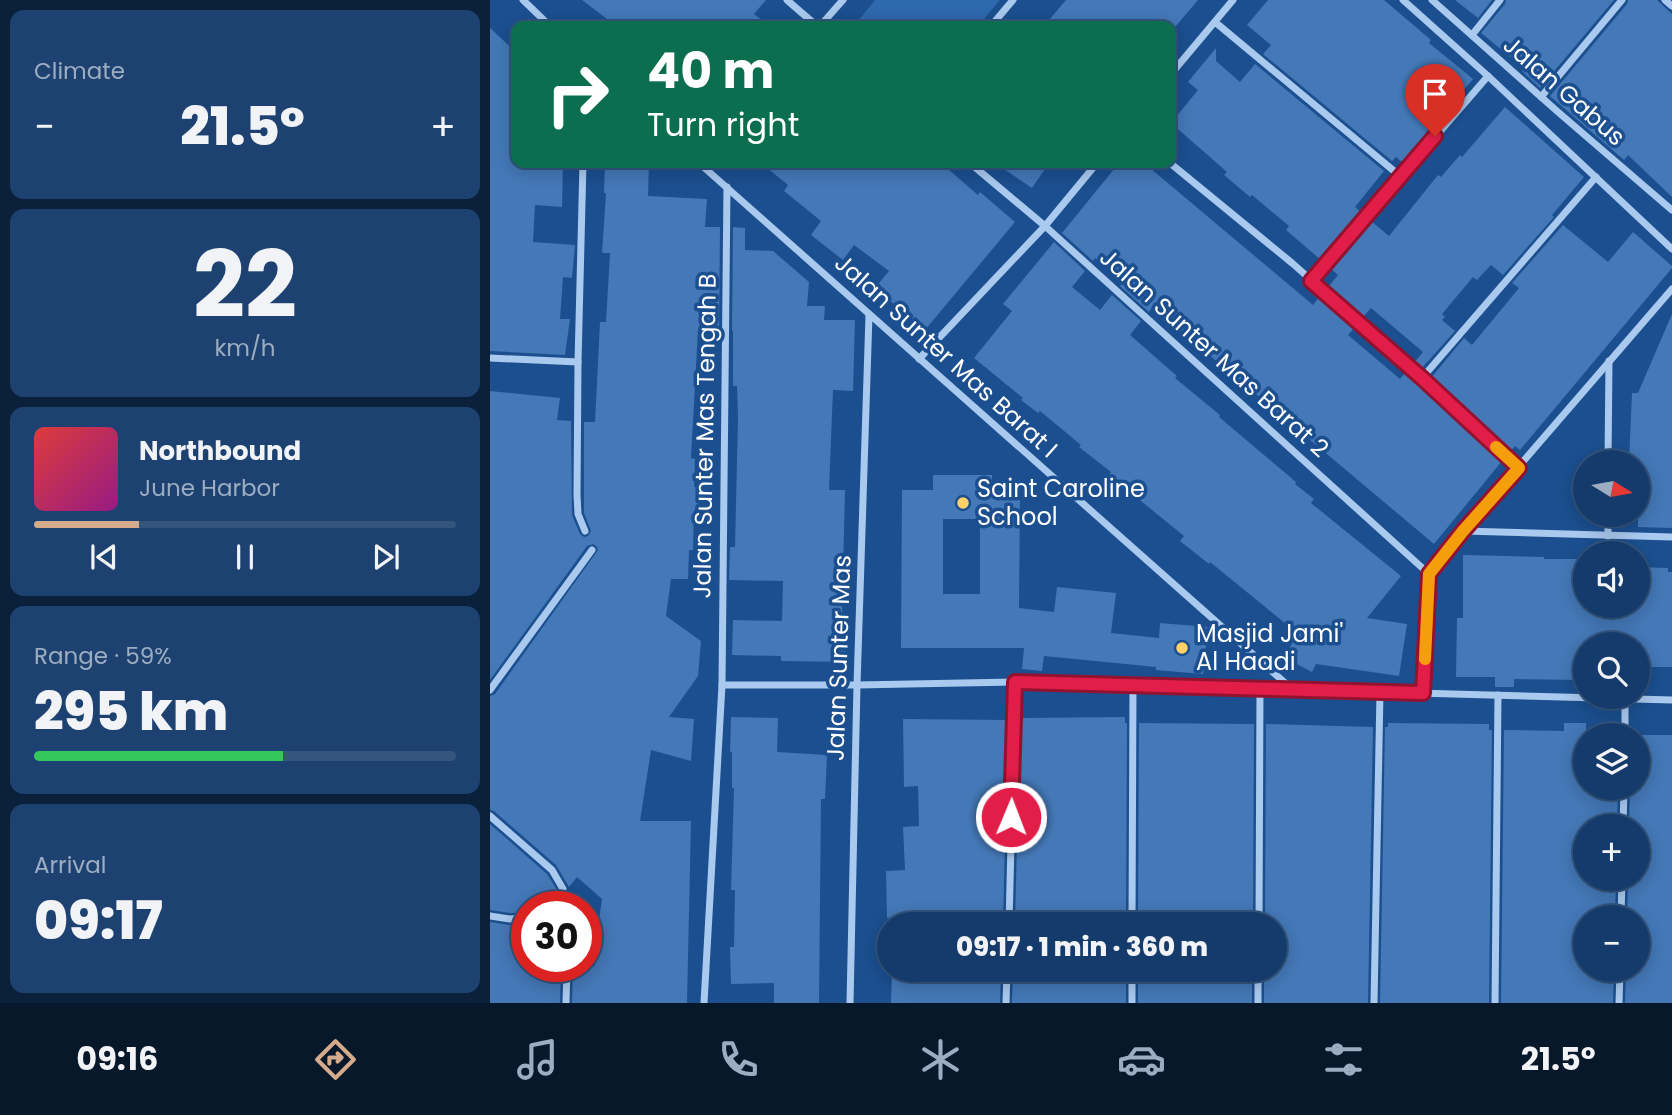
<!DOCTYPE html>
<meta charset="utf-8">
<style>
:root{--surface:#143b6b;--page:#1d4271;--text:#f1f3f6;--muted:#9dadc1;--line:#33557e;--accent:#d6ab8b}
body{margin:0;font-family:Poppins,sans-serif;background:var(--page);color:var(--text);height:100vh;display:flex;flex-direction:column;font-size:26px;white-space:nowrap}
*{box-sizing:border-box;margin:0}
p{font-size:23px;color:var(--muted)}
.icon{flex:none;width:38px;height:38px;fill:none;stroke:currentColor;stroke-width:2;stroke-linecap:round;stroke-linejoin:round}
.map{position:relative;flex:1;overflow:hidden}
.panel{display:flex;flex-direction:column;gap:10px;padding:10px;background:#0b203b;width:490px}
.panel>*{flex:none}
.guide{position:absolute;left:21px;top:21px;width:665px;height:147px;border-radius:14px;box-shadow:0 4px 18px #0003,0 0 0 2px var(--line);background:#0b6e4f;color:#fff;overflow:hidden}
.needle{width:46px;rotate:101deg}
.fabs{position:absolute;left:1083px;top:450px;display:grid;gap:14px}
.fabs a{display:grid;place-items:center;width:77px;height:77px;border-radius:50%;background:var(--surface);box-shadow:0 4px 18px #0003,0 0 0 2px var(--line);font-size:35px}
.speed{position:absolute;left:21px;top:891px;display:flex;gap:14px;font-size:35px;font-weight:700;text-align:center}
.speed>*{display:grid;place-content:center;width:91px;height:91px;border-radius:50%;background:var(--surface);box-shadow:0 4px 18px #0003,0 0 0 2px var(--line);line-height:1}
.speed .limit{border:10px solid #d22;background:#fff;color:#111}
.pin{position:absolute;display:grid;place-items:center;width:60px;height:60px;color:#fff;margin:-72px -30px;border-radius:50% 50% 50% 0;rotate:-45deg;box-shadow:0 0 7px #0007}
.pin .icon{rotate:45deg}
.me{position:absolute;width:77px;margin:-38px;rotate:1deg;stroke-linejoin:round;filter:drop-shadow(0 0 5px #0008)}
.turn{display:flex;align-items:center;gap:24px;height:147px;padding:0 21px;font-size:32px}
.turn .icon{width:91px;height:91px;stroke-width:2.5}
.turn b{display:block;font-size:49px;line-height:60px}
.big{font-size:52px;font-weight:800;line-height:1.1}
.panel .tile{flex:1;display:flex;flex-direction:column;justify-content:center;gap:10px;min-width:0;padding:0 24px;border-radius:14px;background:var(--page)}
.panel .dial{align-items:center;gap:0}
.dial b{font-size:91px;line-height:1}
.song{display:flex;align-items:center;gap:21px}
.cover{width:84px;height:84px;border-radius:10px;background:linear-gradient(135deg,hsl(0 70% 55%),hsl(310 70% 35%))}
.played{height:7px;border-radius:4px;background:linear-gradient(90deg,var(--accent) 25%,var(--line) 25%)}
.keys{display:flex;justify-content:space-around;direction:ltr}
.heat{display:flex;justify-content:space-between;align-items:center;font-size:38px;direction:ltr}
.charge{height:10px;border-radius:5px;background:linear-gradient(90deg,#34c759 59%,var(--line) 0)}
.trip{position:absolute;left:387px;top:912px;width:410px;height:70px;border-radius:35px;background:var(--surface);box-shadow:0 4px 18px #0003,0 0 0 2px var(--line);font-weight:800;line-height:70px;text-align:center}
.menu{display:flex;height:112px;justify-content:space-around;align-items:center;background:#08182b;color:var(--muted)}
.menu .icon{width:49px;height:49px}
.menu .on{color:var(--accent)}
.menu b{font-size:32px;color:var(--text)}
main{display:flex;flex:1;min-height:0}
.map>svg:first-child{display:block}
</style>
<main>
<section class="panel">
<div class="tile"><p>Climate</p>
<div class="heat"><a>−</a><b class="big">21.5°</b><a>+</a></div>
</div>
<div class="tile dial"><b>22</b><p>km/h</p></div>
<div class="tile">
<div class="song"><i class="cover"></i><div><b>Northbound</b><p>June Harbor</p></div></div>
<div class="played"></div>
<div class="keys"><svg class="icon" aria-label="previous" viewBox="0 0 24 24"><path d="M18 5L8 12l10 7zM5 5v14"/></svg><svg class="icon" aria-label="pause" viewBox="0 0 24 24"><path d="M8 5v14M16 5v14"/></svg><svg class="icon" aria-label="next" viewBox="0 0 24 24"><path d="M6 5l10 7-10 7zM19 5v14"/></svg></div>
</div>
<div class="tile"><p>Range · 59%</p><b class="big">295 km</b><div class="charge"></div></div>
<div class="tile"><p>Arrival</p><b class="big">09:17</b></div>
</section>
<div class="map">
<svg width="1182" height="1003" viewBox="0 0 1182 1003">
<rect width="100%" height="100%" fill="#1b4f8f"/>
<polygon fill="#2e69ad" points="385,0 510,0 488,26 364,26"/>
<g fill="#4478b7" fill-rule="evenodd">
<polygon points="92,0 276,0 264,14 280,26 121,26 121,22"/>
<polygon points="576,0 708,0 686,26 554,26"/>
<polygon points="778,0 894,0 941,40 939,43 983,79 913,163 906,157 902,161 773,54 781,45 757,25"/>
<polygon points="965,0 1002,0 988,18"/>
<polygon points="1016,0 1124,0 1050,88 1032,71 1034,68 991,33 1015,4"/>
<polygon points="1138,0 1167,0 1182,14 1182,197 1138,155 1134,160 1060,96 1137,4"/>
<polygon points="0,28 26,52 26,163 73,163 72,207 45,205 43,242 85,245 82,278 73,277 70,319 80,319 75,355 0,351"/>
<polygon points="726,48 726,61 750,82 765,64 894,171 865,207 872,213 831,260 796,230 799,226 762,195 760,197 734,175 737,172 681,123 708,90 698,82"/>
<polygon points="1015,107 1094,177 1062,215 1064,217 1013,275 1001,265 987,280 983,277 952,314 955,317 952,320 965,331 931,369 924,363 933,352 881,308 873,317 838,287 848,275 840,268 881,221 899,236 948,175 951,177 970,155 972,157"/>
<polygon points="115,163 159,163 158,196 217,199 215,227 230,227 229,331 208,330 201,458 205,459 204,487 210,487 208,511 204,510 203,550 199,550 198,579 181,579 176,616 211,641 208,676 179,717 204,719 201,761 161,750 150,821 201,821 197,1003 82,1003 83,966 105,966 107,933 112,899 87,877 79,887 66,865 4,811 0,810 0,696 5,694 108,550 107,547 103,544 97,546 0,680 0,391 70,398 67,420 81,421 82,515 90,534 94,537 98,536 101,531 94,513 94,422 105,422 110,322 116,322 120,253 112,253 116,193 114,193"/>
<polygon points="271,163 451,163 488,195 490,192 525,222 435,330 385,288 399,271 364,245 353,260 321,235 331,221 294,191 298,185"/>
<polygon points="505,163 559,163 542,188"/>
<polygon points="629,163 654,163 823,305 830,296 865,327 858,335 910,379 916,372 1012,461 944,544 662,307 659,312 630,286 633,282 605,258 603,261 572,233"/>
<polygon points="1073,225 1118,262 1143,232 1182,266 1182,268 1030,450 1025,446 1020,452 941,378 974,338 982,345 1029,288 1022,283"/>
<polygon points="243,227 255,228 255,250 283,251 319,282 317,306 335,306 334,320 365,320 363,391 343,390 339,490 355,490 352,615 357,616 356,662 291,661 291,656 242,655 243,620 292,621 293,581 239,580 240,547 245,547 248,417 247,386 243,386 243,331 242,331"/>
<polygon points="564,242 595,271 582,287 610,310 622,295 651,321 640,335 687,376 685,378 730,415 729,417 806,482 805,484 824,499 821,503 911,576 877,618 917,624 909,676 826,664 822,672 795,658 807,633 720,562 719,564 690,541 694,536 619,475 621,472 589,447 591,445 550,411 548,413 531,400 533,398 484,358 522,311 513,304"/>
<polygon points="1182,314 1182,528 1148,527 1148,462 1139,462 1142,393 1148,393"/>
<path d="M443 475H502V491H530L529 608 564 612 567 587 626 593 621 633 669 638 670 623 718 627 713 674 666 670V667L554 656 552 671 532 669 534 648H411L412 490H443ZM453 519H490V594H453Z"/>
<polygon points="973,555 1054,557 1054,559 1096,559 1096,606 1148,606 1148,567 1178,568 1178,572 1182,572 1182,667 1148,667 1148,644 1096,644 1096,680 1024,679 1024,687 1005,687 1005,677 966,677 967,618 973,618"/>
<polygon points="241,717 288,718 287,752 337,755 335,799 331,799 329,1003 284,1003 284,983 241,984 240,947 244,947 245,890 241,890 244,788 242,788 242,752 240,752"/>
<polygon points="635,717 635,723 637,723 636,924 525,924 530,720 533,720 533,718"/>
<polygon points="413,719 518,720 513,924 402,924 403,917 397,918 396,871 415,870 413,827 429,826 428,786 414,787"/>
<polygon points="649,723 764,724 763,924 648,924"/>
<polygon points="898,723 999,724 999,730 1002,730 999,1003 890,1003 895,727 898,727"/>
<polygon points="1074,723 1096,723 1096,788 1128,788 1127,826 1096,826 1096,878 1126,878 1125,917 1096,917 1096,970 1124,970 1123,1003 1011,1003 1014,730 1074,731"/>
<polygon points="776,724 883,727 878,1003 774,1003 774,970 784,970 784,924 775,924"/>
<polygon points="1148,735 1182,735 1182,1003 1135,1003 1136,970 1148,970 1148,917 1137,917 1138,878 1148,878 1148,826 1139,826 1140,788 1148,788"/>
<polygon points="0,824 57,874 67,890 64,900 61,906 37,906 37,912 20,913 0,910"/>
<polygon points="0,922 19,925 37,924 37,966 71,966 70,1003 0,1003"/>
<polygon points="402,970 511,970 510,1003 401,1003"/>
<polygon points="523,970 636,970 636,1003 522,1003"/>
<rect x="648" y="970" width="114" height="33"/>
</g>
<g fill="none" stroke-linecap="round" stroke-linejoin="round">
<g stroke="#a9c9ee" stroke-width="7">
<polyline points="33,0 60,26"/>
<polyline points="297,0 327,26"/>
<polyline points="913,0 998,76 1182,249"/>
<polyline points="942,0 1068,112 1182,210"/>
<polyline points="1175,0 1182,6"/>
<polyline points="725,22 910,176"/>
<polyline points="330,26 353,0"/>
<polyline points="501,26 523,0"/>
<polyline points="982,35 1010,0"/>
<polyline points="681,74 743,0"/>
<polyline points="1051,97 1132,0"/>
<polyline points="93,163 88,362 87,495 88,514 95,531"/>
<polyline points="209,163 802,689"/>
<polyline points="480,163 555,226 939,574"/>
<polyline points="680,163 802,263 932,378 1029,468"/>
<polyline points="821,281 998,76"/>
<polyline points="0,358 88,362"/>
<polyline points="429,359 555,226 607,163"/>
<polyline points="932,378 1106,177"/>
<polyline points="1118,462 1119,361"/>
<polyline points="973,531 1182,537"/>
<polyline points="1118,536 1118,514"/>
<polyline points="232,685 367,685 525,682 1182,700"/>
<polyline points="0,690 102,550"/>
<polyline points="933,693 939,574 973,531 1182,289"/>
<polyline points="1135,735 1135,699"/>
<polyline points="0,816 62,870 73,889 70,904 67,906"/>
<polyline points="1133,826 1134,788"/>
<polyline points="86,906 89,901"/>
<polyline points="0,916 20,919 37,918"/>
<polyline points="1131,917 1132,878"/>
<polyline points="519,924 525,682"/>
<polyline points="642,924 643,686"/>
<polyline points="769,924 770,689"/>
<polyline points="76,1003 77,966"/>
<polyline points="214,1003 232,685 237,187"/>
<polyline points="360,1003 367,685 379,315"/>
<polyline points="516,1003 517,970"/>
<polyline points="642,1003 642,970"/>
<polyline points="768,1003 768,970"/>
<polyline points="884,1003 890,692"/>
<polyline points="1005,1003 1008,695"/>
<polyline points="1129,1003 1130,970"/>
</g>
</g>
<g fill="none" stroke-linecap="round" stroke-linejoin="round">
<g stroke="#92132f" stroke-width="18">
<polyline id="route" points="521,817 525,682 933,693 939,574 973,531 1029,468 932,378 821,281 945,136"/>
</g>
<use href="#route" stroke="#e11d48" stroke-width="12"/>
<polyline stroke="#f59e0b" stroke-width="12" points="935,659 939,574 973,531 1029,468 1006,447"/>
</g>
<g fill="#ffd166" stroke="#1b4f8f" stroke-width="2.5">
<circle cx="473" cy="503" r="7"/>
<circle cx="692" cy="648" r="7"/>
</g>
<g text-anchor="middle" stroke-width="7" stroke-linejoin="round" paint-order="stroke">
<g font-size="24" fill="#fff" stroke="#1b4f8f">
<text transform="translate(1074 91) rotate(41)" y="8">Jalan Gabus</text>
<text transform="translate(724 353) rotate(42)" y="8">Jalan Sunter Mas Barat 2</text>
<text transform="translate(456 356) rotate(42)" y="8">Jalan Sunter Mas Barat I</text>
<text transform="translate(215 436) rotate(-89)" y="8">Jalan Sunter Mas Tengah B</text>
<text transform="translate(349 658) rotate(-88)" y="8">Jalan Sunter Mas</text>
</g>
<g font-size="24" fill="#fff" stroke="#1b4f8f" text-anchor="start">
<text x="487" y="497">Saint Caroline<tspan x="487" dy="28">School</tspan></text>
<text x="706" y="642">Masjid Jami'<tspan x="706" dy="28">Al Haadi</tspan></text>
</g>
</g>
</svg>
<div class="fabs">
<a><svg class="needle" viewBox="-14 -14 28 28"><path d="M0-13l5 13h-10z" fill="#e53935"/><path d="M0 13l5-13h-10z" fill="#9dadc1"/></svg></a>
<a><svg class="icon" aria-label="sound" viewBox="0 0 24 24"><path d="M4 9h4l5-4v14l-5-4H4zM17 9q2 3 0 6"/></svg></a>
<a><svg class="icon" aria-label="search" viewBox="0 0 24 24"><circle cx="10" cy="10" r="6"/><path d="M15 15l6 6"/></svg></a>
<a><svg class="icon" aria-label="layers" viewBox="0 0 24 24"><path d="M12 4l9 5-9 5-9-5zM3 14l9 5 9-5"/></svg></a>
<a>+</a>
<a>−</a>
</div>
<div class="speed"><div class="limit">30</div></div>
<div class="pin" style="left:945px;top:136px;background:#d93025"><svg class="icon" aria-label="arrive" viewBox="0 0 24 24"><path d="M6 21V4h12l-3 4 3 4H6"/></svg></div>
<svg class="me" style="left:521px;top:817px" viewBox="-20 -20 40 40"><circle r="17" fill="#e11d48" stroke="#fff" stroke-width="3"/><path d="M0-11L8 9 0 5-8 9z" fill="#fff"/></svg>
<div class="trip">09:17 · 1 min · 360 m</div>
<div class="guide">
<div class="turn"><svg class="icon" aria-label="right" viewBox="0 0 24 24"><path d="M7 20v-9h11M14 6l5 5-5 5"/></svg><div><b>40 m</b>Turn right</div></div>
</div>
</div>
</main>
<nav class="menu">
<b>09:16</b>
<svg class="icon on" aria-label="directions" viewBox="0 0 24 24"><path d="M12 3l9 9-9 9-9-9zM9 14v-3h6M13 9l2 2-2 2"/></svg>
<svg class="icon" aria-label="music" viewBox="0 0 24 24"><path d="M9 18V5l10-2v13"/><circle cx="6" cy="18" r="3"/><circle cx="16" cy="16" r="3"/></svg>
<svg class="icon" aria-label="phone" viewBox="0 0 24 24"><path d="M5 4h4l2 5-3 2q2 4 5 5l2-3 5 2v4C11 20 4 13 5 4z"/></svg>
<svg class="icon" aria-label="climate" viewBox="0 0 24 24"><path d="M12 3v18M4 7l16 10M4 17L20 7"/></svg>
<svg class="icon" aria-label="car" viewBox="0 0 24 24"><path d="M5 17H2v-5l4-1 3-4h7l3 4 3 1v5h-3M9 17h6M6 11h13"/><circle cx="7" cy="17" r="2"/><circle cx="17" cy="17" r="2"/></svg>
<svg class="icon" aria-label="filters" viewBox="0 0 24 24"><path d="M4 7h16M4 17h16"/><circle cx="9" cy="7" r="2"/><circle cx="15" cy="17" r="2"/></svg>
<b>21.5°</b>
</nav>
